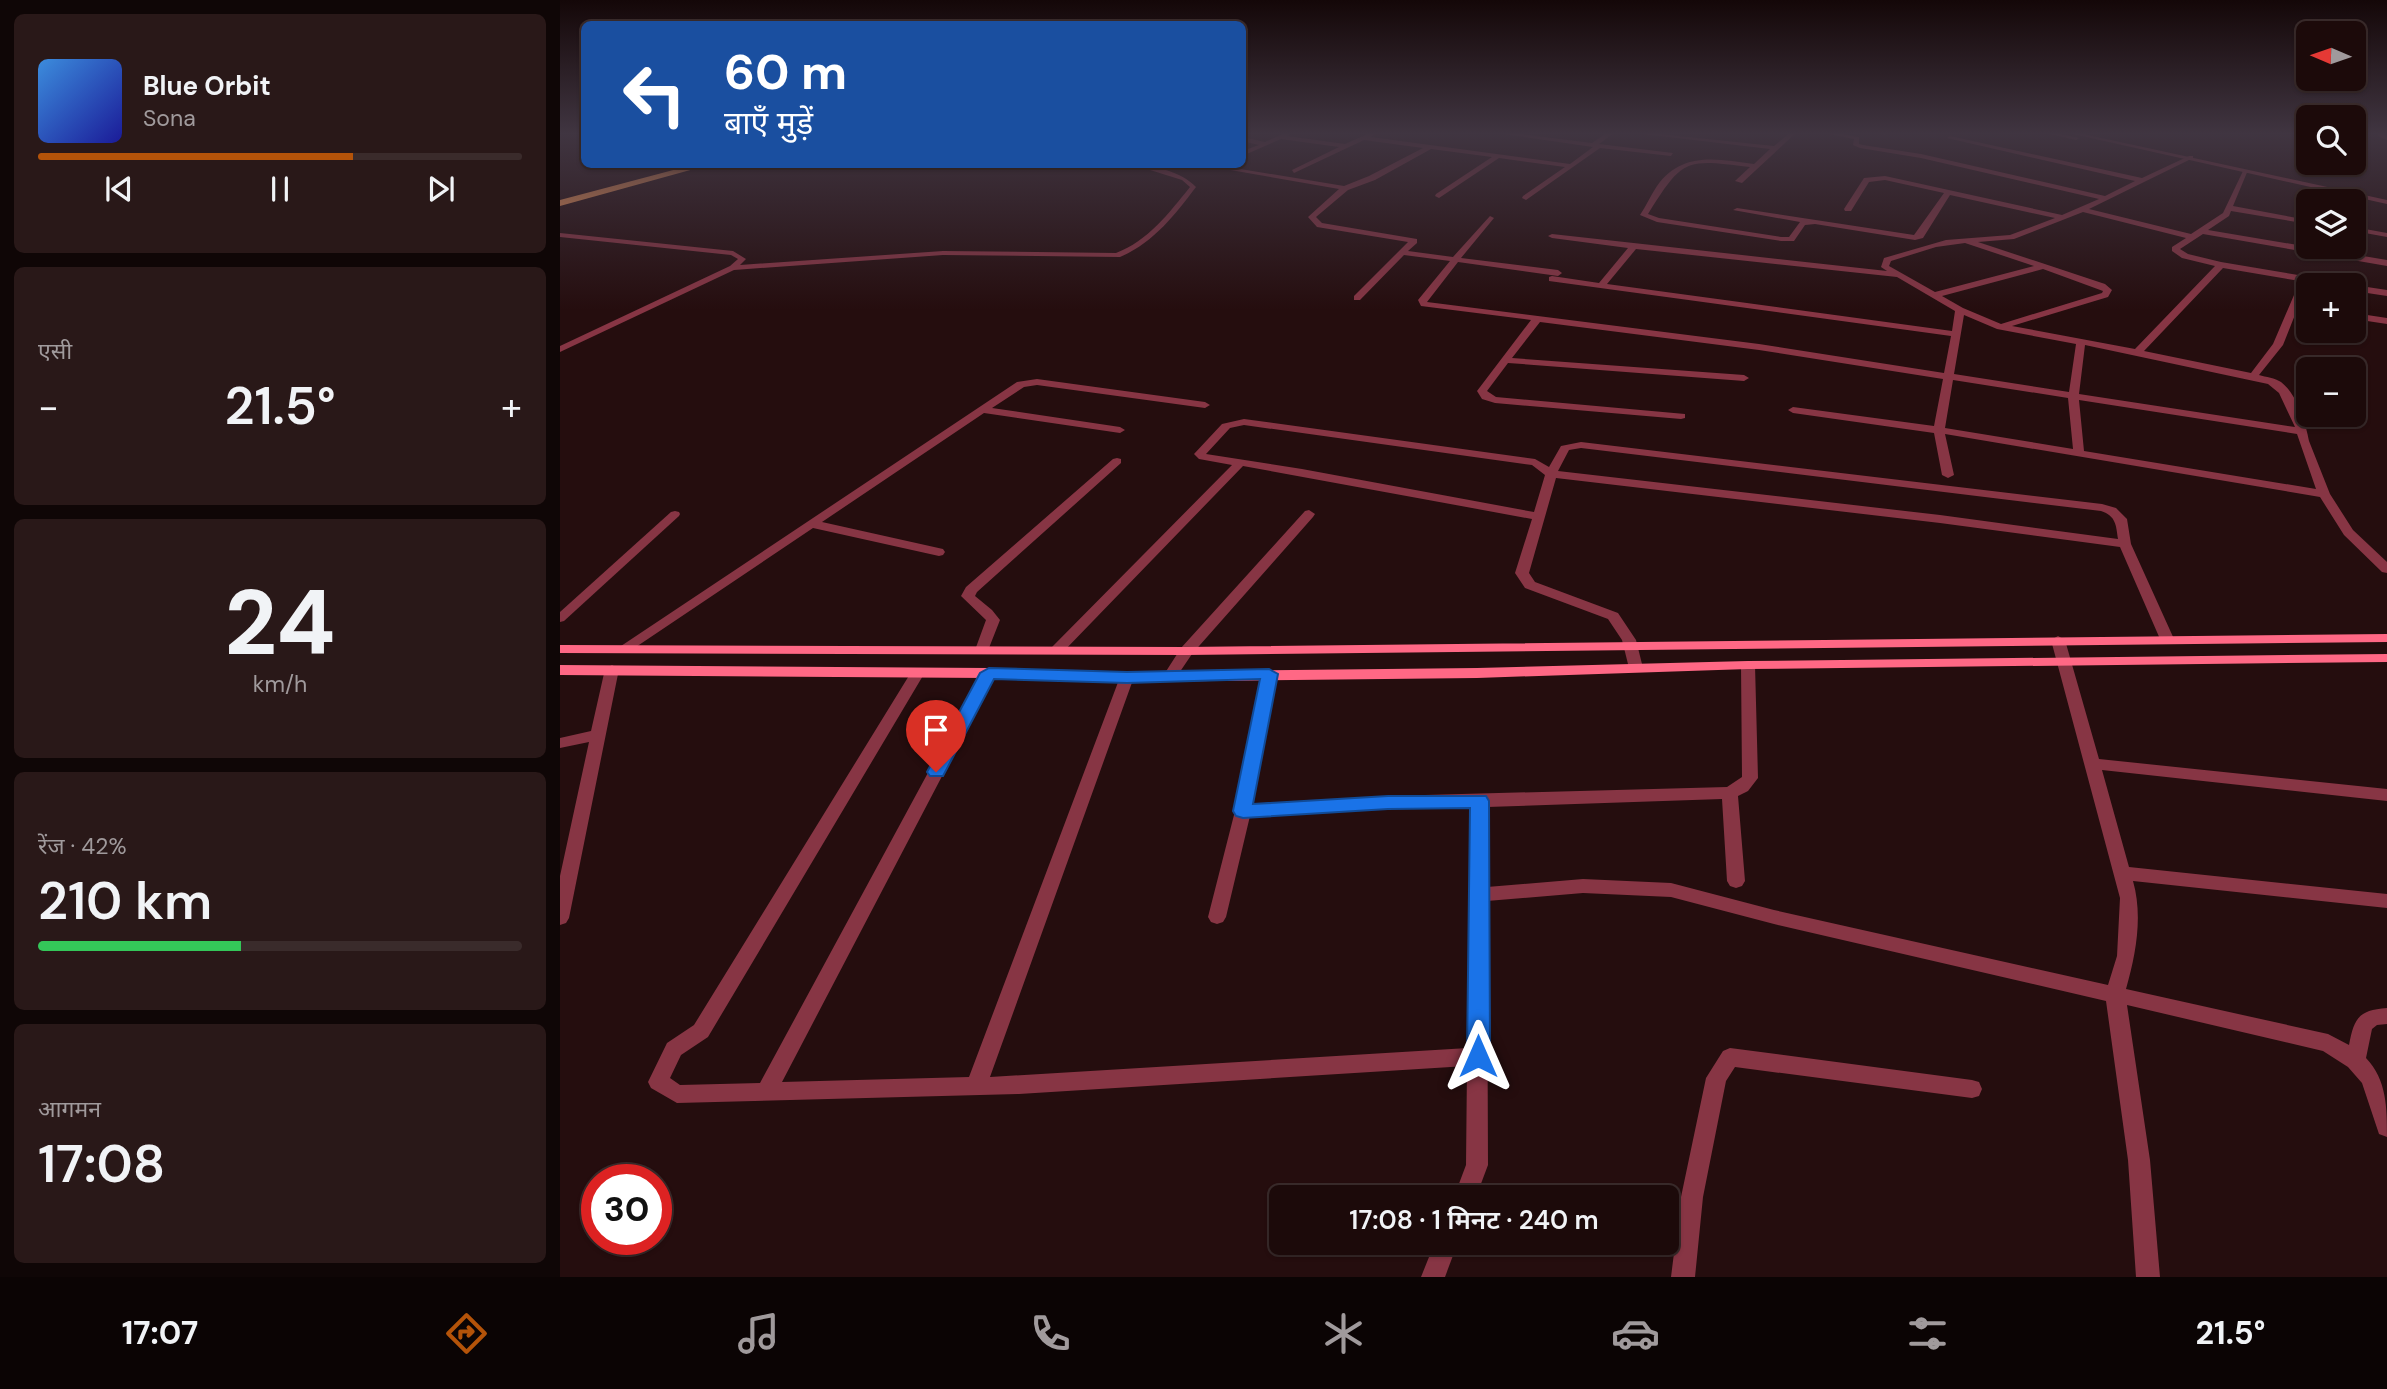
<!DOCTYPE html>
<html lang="hi">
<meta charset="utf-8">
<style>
:root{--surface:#1c0a0a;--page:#291818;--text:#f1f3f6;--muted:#a09a9c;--line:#3a2b2b;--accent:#b45309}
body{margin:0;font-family:"DM Sans","Noto Sans Devanagari",sans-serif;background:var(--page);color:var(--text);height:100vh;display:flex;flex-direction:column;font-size:26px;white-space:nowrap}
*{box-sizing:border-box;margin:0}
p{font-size:23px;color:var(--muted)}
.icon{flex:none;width:38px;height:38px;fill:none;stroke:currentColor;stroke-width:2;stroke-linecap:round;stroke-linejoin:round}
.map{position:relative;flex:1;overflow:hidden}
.details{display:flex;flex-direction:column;gap:14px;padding:14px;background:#0f0606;width:560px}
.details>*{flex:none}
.top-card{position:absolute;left:21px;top:21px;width:665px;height:147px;border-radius:10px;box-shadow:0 2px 5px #0004,0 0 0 2px var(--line);background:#1a4fa0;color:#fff;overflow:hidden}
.needle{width:46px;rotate:272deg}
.controls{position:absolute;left:1736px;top:21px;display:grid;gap:14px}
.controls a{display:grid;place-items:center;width:70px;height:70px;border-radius:10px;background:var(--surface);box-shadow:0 2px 5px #0004,0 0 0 2px var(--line);font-size:35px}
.speed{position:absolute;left:21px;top:1164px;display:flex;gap:14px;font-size:35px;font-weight:700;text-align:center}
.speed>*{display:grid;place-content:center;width:91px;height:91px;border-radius:50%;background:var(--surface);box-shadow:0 2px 5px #0004,0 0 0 2px var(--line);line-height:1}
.speed .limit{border:10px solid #d22;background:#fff;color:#111}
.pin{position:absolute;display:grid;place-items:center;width:60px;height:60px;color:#fff;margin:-72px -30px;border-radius:50% 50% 50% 0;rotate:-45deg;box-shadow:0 0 7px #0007}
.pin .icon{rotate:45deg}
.me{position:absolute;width:77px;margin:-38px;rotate:0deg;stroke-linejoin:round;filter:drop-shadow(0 0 5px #0008)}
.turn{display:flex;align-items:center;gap:24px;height:147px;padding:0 28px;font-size:32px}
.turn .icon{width:91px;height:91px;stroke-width:2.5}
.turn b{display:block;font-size:49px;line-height:60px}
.big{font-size:52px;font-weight:600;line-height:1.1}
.details .widget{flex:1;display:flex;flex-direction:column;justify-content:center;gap:10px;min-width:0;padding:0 24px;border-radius:10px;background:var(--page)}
.details .dial{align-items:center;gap:0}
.dial b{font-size:91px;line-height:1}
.song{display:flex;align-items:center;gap:21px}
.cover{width:84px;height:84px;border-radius:10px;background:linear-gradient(135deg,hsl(210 70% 55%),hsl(240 70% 35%))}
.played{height:7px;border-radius:4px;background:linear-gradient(90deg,var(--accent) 65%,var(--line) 65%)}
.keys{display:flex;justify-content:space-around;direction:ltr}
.heat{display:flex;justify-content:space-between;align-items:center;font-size:38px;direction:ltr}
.charge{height:10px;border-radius:5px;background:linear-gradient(90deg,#34c759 42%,var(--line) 0)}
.trip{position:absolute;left:709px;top:1185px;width:410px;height:70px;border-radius:10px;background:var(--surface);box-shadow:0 2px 5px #0004,0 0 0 2px var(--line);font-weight:600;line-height:70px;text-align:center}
.tabs{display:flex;height:112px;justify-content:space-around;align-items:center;background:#0b0404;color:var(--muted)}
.tabs .icon{width:49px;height:49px}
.tabs .on{color:var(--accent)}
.tabs b{font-size:32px;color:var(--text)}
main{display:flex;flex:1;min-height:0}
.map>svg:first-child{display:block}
</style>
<main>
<section class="details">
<div class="widget">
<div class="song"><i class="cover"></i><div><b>Blue Orbit</b><p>Sona</p></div></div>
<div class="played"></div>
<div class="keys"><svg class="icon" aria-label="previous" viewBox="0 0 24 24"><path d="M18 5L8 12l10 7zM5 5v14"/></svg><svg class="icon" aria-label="pause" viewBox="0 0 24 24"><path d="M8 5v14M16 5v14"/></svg><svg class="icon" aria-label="next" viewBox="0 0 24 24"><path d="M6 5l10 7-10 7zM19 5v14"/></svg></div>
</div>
<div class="widget"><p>एसी</p>
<div class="heat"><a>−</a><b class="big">21.5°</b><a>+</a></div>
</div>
<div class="widget dial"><b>24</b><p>km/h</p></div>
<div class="widget"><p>रेंज · 42%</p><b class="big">210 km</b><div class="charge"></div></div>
<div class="widget"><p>आगमन</p><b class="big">17:08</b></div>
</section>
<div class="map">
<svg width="1827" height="1277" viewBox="0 0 1827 1277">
<rect width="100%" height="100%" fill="#250d0e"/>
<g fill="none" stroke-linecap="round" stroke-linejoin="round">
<g fill="#873544" fill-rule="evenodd">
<path d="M571 164C592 164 622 172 636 187 615 215 593 243 560 257L383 255 174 270 0 352V346L170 266 178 259 171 255 0 237V233L173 251 186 259 180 265 383 251 556 253C588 241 609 213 630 187L622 180Z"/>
<polygon points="115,511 119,512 120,514 119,516 4,621 0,622 0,612 111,512"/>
</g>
<g fill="#873544" fill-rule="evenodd">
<path d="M727 132 730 134 727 136 785 144 812 132 815 134 811 137 1010 164 1033 147 930 132H944L1032 143 1048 132H1055L1039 144 1113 153 1111 156 1040 148 966 200 962 198 963 196 1005 167 939 158 879 198 875 196 876 194 932 157 871 149 815 180 788 190 756 217 762 223 857 239V243L848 251 893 257 930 216 934 218 901 258 998 270 1002 273 998 276 898 262 867 302 1199 344 1384 373 1391 336 989 281V277L992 276 1039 283 1068 248 992 238 988 236 992 234 1327 271 1321 267 1324 258 1386 240 1450 235 1495 218 1390 195 1363 238 1355 240 1255 224 1245 225 1234 241H1221L1097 222 1080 215C1086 206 1091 195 1097 186 1122 151 1157 159 1194 164L1210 149 1083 134 1080 132 1214 146 1231 132H1237L1182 183 1175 181 1190 167C1125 159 1123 158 1088 214L1099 218 1221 237H1229L1240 222 1173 210 1177 208 1354 235 1384 193 1325 180 1309 182 1291 211H1285L1284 209 1304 178 1325 176 1502 215 1539 199 1361 158 1300 148 1293 145 1294 139 1269 134V132L1299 137V144L1303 145 1361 154 1545 196 1575 181 1387 138 1390 136 1582 178 1629 156H1633V158L1529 209 1631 234 1663 213 1683 171 1688 170 1673 206 1748 220V224L1671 211 1669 216 1648 230 1827 260V266L1643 234 1620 249 1628 254 1661 262 1780 282 1784 285 1748 282 1723 345 1699 375C1706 377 1715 378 1721 382 1737 394 1746 424 1749 441L1770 494 1793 530 1827 562V573L1822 572 1784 535 1760 497 1385 434 1394 475 1388 478 1382 475 1374 433 1233 413 1228 410 1233 407 1374 426 1383 379 1199 350 980 322 952 358 1184 375 1189 378 1184 381 948 363 927 391 936 397 1125 414V418L1121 419 935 403 922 399 917 391 971 320 861 306 858 300 890 261 844 255 800 300H794V296L848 242 757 227 748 217 779 189 659 168 662 166 784 186 809 176 863 148 804 140 734 173 732 170 779 147 721 139 682 156V151L699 145 682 141V137L705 142ZM1523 212 1626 238 1612 247V251L1622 258 1655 266 1575 349 1452 326 1548 297 1552 290 1545 284 1418 242 1454 239ZM1405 243 1474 266 1375 292 1329 266 1331 261 1376 247ZM1076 249 1337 277 1395 311 1392 331 1047 284ZM1663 268 1740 281 1713 344 1691 373 1584 351ZM1483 269 1543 291 1542 293 1441 324 1403 308 1382 296ZM1404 315 1437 329 1516 344 1509 392 1394 374ZM1525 345 1708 384 1719 393 1735 427 1519 394ZM1393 380 1508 398 1513 449 1385 428ZM1519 400 1737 434 1756 489 1524 451Z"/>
<polygon points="1322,132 1331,132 1324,135"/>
<polygon points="1819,132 1825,132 1824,134 1827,136 1827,140 1818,136"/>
<polygon points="1761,188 1768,190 1766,201 1758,201"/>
<polygon points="1794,227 1827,233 1827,237 1794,231"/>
<polygon points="1794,285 1827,290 1827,296 1794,291"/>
<polygon points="1794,313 1827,318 1827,324 1794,319"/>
<polygon points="477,379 645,402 650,405 645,408 477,385 464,387 432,408 560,427 565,430 560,433 424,413 262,522 383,549 385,552 383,555 379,556 253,528 67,653 57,653 55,650 457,382"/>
<path d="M684 419 975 459 989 467 1001 446 1021 442 1542 504 1556 508 1567 519 1571 544 1614 639 1607 643 1600 639 1560 547 1380 523 996 478 969 573 975 582 1058 613 1076 640 1083 668 1076 672 1069 668 1062 640 1048 619 965 588 955 573 972 519 683 466 502 653H492L490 650 492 647 672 465 639 459 634 454 662 424ZM684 425 972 465 985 475 974 512 742 469 646 454 670 428ZM1021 448 1541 511C1556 516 1556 525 1558 539L1380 515 998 471 1009 450Z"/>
<polygon points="557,458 561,459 561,463 417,592 415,596 432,610 440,620 427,653 417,653 415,650 426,620 401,596 406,587 553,459"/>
<polygon points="749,510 755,514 753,517 632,654 615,679 605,679 603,676 621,648 745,511"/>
<path d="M1498 636 1505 640 1539 759 1827 789V801L1542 770 1569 867 1827 894V908L1573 881C1583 916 1576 954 1566 989L1768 1034 1789 1045C1794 1019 1798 1010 1827 1008V1024L1817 1025 1812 1029 1806 1058C1827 1080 1827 1108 1827 1137L1819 1134 1802 1083 1788 1067 1763 1051 1567 1005 1590 1160 1600 1277H1576L1568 1160 1546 1001 1214 924 1111 897 1023 893 927 901 928 1165 916 1197H894L906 1165 907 1066 459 1094 117 1103 91 1088 88 1082 107 1043 134 1025 350 674 357 669 364 674 148 1037 121 1055 110 1078 120 1085 200 1083 422 673 429 668 436 673 222 1082 409 1077 560 677 567 672 574 677 430 1077 908 1048 911 807 828 808 690 816 666 917 663 922 657 924 651 922 648 917 675 811 702 674 709 669 716 674 692 805 828 796 1167 787 1182 777 1181 665 1188 661 1193 662 1195 665 1198 778 1188 791 1178 796 1185 881 1182 886 1176 888 1170 886 1167 881 1162 799 927 807V887L1023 879 1111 883 1214 910 1548 985 1557 956 1560 898 1491 640Z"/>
<polygon points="52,665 59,669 9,918 6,923 0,925 0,876 29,742 0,748 0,738 31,731 45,669"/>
<polygon points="1170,1048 1412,1080 1419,1082 1422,1089 1419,1096 1412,1098 1175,1067 1166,1081 1143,1197 1135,1277 1111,1277 1121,1197 1146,1078 1163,1051"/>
<polygon points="875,1242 898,1242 885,1277 861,1277"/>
</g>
<g fill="#873544" fill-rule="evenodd">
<polygon points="1481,132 1492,132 1519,138 1516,140"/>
<polygon points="1504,132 1514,132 1827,200 1827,204"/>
</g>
<g fill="#ff6885" fill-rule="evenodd">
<polygon points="1827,634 1827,642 626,655 0,653 0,645 626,647"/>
<polygon points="1827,654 1827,662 1188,669 917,678 567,682 429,678 0,675 0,665 429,668 567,672 917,668 1188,661"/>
</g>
<polygon fill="#ff9d58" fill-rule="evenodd" points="136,164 152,164 0,206 0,200"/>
</g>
<linearGradient id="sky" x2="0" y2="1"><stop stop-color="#140708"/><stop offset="0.43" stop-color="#403541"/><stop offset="1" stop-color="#403541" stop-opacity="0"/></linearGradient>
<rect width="1827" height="310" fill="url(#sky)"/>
<polygon fill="#1a73e8" stroke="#114b97" stroke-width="2" points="429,668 567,672 709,669 718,674 693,804 828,796 926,796 929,801 930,1056 926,1063 918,1066 910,1063 907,1056 910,808 828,809 683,818 676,816 673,811 700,679 567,683 434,679 383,776 370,776 367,772 420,673"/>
</svg>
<div class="controls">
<a><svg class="needle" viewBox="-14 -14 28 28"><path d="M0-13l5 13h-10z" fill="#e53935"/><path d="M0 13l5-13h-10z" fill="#a09a9c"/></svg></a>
<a><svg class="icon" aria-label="search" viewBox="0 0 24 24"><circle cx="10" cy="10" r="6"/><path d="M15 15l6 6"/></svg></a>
<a><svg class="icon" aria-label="layers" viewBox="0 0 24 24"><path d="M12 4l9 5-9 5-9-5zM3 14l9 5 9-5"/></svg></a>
<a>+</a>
<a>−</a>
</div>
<div class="speed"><div class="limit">30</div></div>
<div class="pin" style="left:376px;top:772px;background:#d93025"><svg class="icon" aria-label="arrive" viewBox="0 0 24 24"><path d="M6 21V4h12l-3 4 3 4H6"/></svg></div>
<svg class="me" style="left:918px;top:1056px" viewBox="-20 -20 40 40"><path d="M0-17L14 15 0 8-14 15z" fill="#1a73e8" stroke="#fff" stroke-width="4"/></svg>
<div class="trip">17:08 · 1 मिनट · 240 m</div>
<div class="top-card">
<div class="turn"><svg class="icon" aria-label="left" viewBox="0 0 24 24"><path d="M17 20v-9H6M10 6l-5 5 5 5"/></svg><div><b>60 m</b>बाएँ मुड़ें</div></div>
</div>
</div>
</main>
<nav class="tabs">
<b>17:07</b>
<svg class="icon on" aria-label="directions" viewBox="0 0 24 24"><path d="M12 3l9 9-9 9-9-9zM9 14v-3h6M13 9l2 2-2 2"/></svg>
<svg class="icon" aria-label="music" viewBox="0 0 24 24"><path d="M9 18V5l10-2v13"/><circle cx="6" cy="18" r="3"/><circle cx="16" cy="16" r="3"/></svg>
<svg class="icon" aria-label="phone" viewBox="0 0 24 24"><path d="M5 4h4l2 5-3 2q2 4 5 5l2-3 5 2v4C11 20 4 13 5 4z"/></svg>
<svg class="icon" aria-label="climate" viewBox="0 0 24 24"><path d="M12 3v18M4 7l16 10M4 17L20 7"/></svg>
<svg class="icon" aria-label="car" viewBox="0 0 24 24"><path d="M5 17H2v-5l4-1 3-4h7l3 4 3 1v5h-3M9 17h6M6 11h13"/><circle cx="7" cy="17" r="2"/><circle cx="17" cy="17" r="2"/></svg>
<svg class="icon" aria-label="filters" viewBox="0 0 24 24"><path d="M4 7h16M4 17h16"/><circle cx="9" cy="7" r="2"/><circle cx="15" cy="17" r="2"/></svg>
<b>21.5°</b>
</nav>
